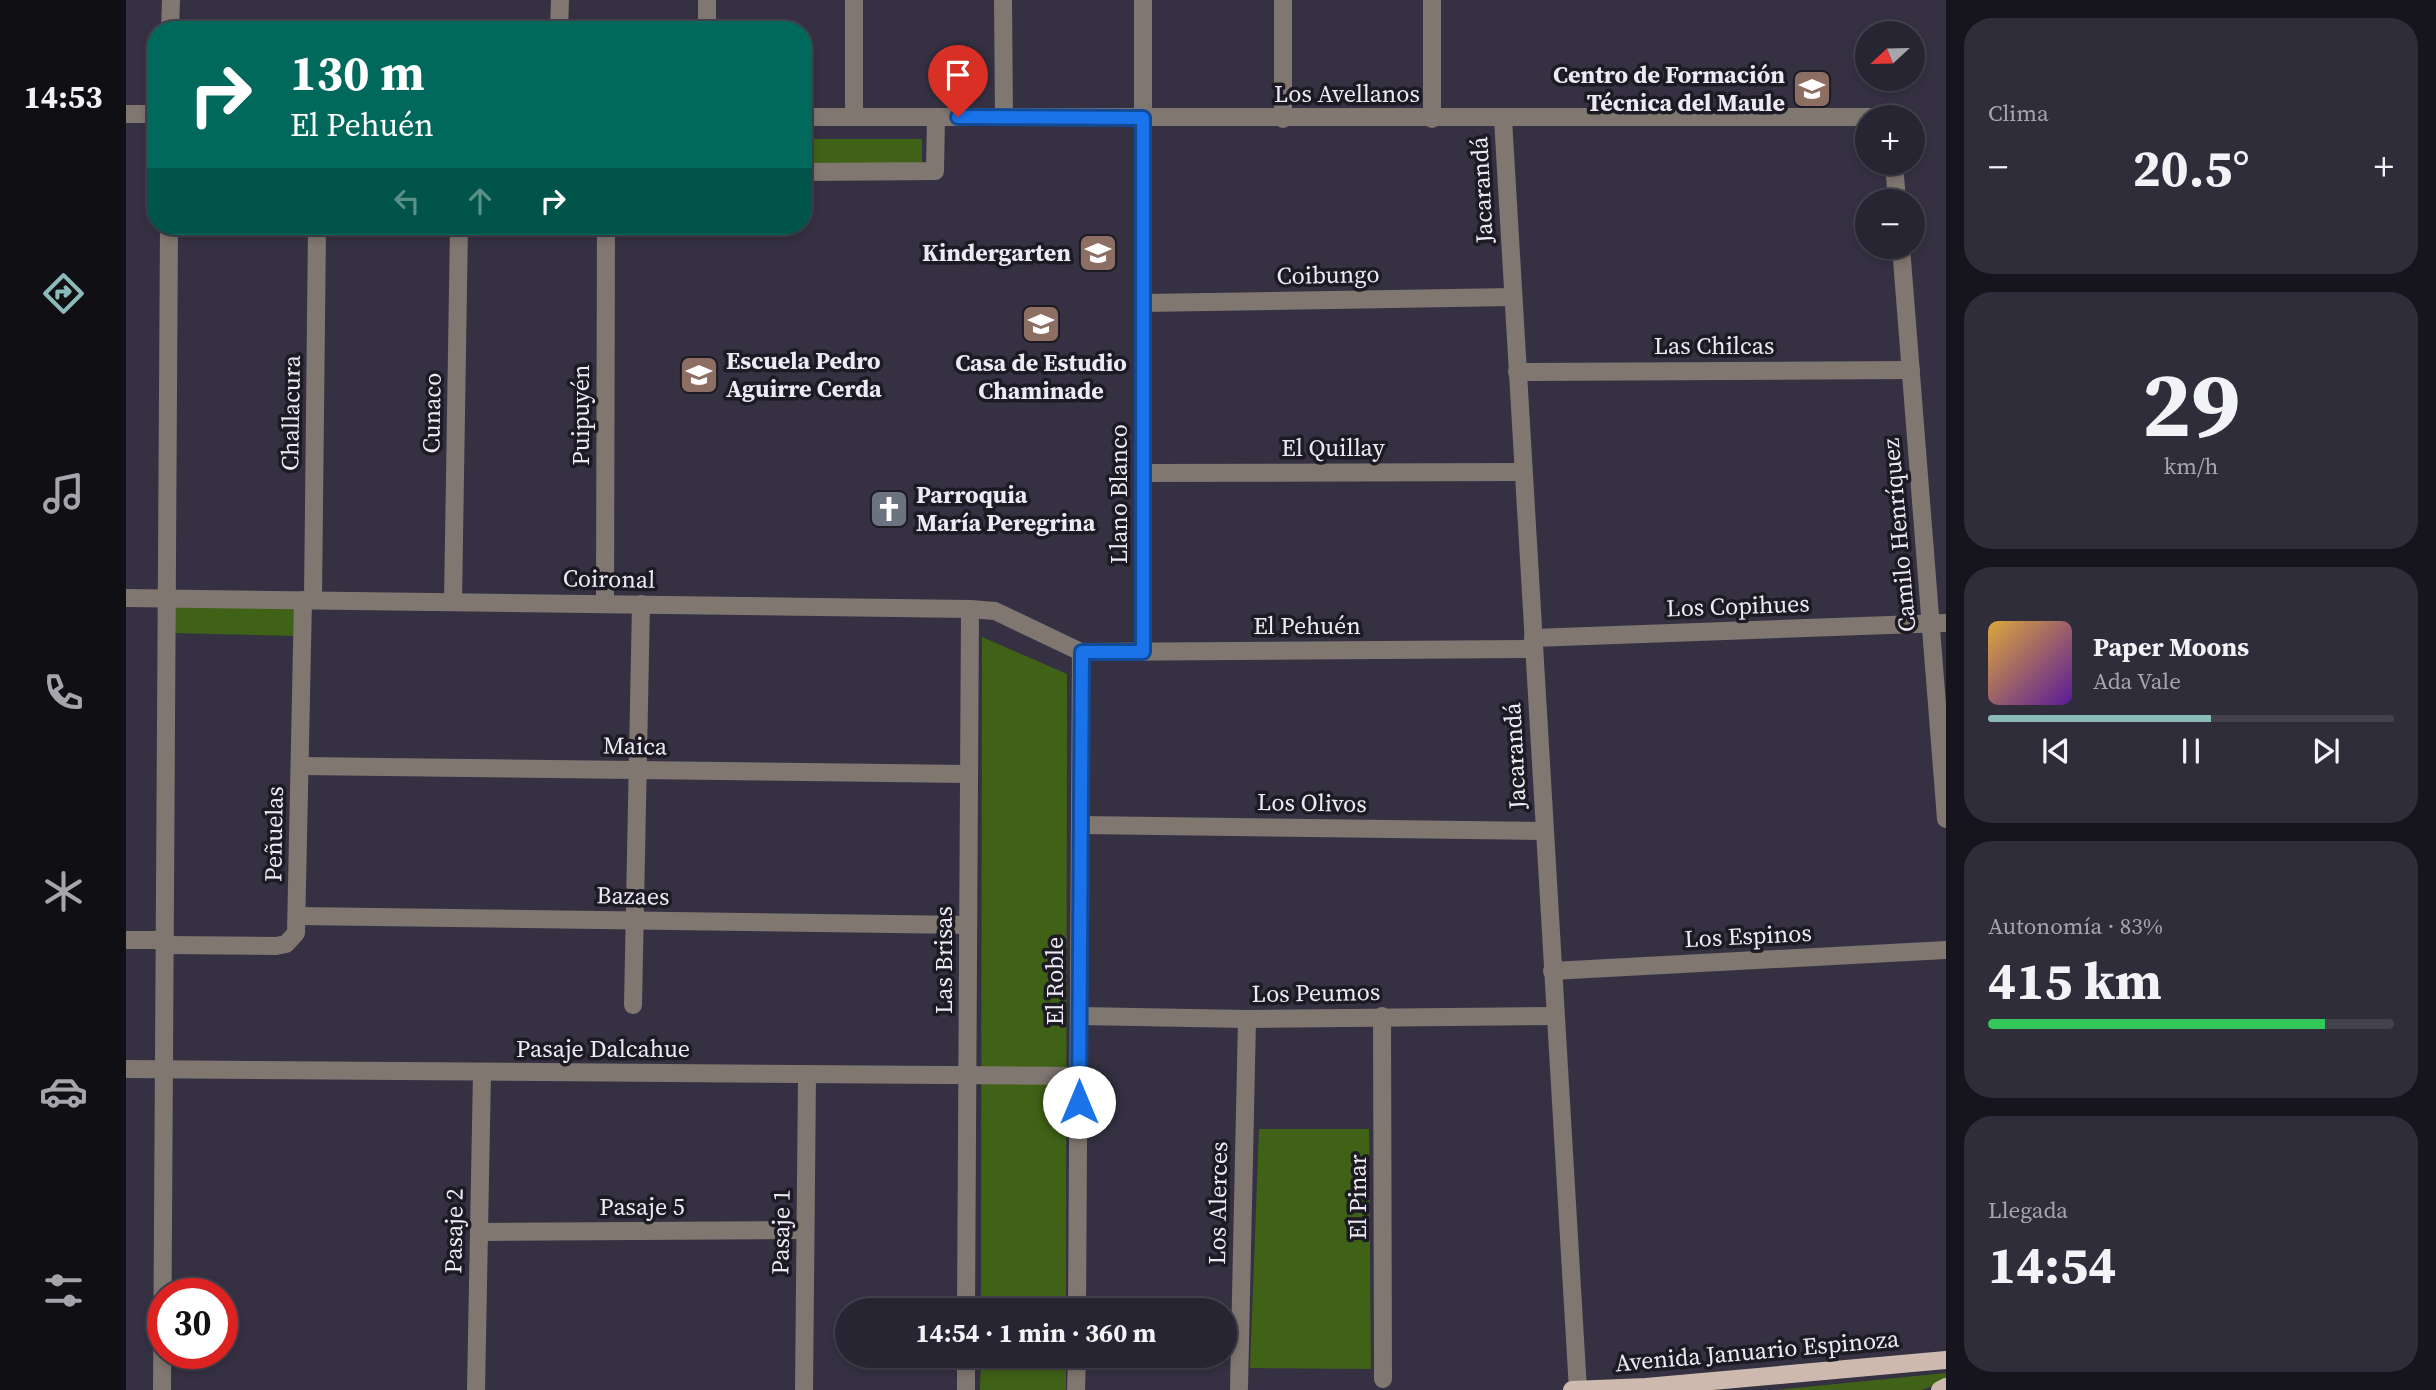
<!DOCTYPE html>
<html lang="es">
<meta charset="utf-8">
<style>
:root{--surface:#282532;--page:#302d3a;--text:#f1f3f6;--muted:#a5a5ac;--line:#44424d;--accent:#8bbbb9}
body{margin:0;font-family:"Source Serif 4",serif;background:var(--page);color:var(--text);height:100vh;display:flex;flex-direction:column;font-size:26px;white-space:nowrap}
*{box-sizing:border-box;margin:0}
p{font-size:23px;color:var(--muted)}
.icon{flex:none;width:38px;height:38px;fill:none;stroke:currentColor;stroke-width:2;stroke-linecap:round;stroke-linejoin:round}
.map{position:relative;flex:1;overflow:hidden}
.sheet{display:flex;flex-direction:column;gap:18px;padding:18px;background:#16141c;width:490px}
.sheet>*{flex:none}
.top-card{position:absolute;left:21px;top:21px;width:665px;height:214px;border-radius:28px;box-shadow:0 4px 10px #0003,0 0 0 2px var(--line);background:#00695c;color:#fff;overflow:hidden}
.needle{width:46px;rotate:248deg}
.controls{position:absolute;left:1729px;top:21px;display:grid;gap:14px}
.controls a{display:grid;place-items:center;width:70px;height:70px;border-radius:50%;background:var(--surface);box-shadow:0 4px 10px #0003,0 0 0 2px var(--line);font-size:35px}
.speed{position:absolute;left:21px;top:1278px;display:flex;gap:14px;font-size:35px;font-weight:700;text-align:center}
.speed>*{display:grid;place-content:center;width:91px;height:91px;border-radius:50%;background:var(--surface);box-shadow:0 4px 10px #0003,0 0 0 2px var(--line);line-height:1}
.speed .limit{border:10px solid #d22;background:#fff;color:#111}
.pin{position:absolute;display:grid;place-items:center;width:60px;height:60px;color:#fff;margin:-72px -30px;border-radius:50% 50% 50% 0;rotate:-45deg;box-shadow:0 0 7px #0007}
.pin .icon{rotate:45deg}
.me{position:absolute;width:77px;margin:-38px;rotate:0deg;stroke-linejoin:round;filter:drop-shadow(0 0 5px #0008)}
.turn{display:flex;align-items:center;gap:24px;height:147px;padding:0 28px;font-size:32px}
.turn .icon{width:91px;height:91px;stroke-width:2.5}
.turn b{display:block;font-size:49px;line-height:60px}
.lanes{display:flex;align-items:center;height:66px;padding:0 28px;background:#0003;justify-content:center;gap:35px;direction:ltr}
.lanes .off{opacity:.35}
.big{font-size:52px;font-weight:700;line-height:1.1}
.sheet .card{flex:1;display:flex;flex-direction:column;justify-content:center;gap:10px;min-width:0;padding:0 24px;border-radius:28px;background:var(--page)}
.sheet .dial{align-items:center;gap:0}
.dial b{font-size:91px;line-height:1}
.song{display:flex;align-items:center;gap:21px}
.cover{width:84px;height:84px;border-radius:10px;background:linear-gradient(135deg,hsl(40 70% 55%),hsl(270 70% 35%))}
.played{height:7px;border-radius:4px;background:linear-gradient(90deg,var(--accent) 55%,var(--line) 55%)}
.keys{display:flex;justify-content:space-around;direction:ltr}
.heat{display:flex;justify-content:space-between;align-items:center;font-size:38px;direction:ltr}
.charge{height:10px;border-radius:5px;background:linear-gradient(90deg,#34c759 83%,var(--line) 0)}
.trip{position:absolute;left:709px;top:1298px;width:402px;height:70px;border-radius:35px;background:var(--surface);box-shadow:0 4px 10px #0003,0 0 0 2px var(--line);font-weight:700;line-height:70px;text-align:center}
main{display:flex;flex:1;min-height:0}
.tab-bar{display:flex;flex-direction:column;width:126px;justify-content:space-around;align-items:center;background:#100f14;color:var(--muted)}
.tab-bar .icon{width:49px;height:49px}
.tab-bar .selected{color:var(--accent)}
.tab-bar b{font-size:32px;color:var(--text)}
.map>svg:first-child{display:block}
</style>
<main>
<nav class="tab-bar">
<b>14:53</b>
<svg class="icon selected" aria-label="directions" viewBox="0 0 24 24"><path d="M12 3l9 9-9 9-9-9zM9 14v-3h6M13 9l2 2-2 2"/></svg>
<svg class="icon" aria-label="music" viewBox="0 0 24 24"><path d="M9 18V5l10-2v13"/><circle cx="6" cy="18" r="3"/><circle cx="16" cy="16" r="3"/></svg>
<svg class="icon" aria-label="phone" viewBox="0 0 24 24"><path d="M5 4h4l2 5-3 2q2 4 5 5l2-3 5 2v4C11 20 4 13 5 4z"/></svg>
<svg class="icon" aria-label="climate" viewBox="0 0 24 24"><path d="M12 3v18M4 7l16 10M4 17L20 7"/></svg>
<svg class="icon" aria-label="car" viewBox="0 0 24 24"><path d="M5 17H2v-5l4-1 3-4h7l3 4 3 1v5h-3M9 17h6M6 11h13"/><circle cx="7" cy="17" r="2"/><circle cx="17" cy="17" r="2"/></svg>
<svg class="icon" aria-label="filters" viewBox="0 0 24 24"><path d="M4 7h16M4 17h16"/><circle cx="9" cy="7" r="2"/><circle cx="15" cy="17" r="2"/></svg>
</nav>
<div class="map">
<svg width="1820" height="1390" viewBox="0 0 1820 1390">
<rect width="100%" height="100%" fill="#353143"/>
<g fill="#3f6217">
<rect x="677" y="139" width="119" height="26"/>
<polygon points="45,604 171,606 173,636 46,633"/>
<polygon points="856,637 941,674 940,1311 855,1311"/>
<polygon points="1133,1129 1243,1129 1245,1369 1124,1368"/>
<polygon points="855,1356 940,1356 940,1390 854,1390"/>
<polygon points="1820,1373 1820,1381 1795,1390 1650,1390"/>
</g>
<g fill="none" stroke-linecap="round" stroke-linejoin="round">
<g stroke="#817771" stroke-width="18">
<polyline points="581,0 581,30"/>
<polyline points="728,0 728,117"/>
<polyline points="877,0 878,117"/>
<polyline points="1017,0 1017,652"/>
<polyline points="1306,0 1306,119"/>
<polyline points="44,30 45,0"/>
<polyline points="433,30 434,0"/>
<polyline points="0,114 30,114"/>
<polyline points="677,117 1765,117"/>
<polyline points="1157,119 1157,0"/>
<polyline points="1377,119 1452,1390"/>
<polyline points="1768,163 1771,201"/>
<polyline points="677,172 809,171 810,117"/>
<polyline points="1775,247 1820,819"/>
<polyline points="1017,303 1387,297"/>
<polyline points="1391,372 1785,370"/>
<polyline points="1017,473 1397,472"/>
<polyline points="0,598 844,609 869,611 955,652 1407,649"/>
<polyline points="187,600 191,226"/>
<polyline points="327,602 333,226"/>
<polyline points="479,603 480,226"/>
<polyline points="1407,638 1820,623"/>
<polyline points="174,766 843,774"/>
<polyline points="954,825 1418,831"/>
<polyline points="171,916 842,925"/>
<polyline points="0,940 38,940"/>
<polyline points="39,945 150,946 160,944 170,933 177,600"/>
<polyline points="1426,971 1820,950"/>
<polyline points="507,1005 515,604"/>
<polyline points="953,1016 1121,1019 1428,1016"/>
<polyline points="1256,1016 1257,1379"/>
<polyline points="0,1069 954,1076"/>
<polyline points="353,1232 679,1230"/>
<polyline points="840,1311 844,609"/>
<polyline points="951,1311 955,652"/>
<polyline points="1113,1388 1121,1019"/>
<polyline points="36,1390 43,226"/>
<polyline points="350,1390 356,1072"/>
<polyline points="678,1390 681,1075"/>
<polyline points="840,1390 840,1356"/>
<polyline points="950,1390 951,1356"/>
</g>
<g stroke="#cdb9ae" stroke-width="18">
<polyline points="1446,1390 1520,1387 1820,1360"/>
<polyline points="1814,1390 1820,1387"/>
</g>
</g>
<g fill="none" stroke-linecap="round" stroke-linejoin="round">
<g stroke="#114b97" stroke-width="18">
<polyline id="route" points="832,117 1017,118 1017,652 956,652 953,1102"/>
</g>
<use href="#route" stroke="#1a73e8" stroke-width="12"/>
</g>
<defs>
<g id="university-square" transform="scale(2.0125)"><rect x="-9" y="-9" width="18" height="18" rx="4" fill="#8d6e63" stroke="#1c1a22"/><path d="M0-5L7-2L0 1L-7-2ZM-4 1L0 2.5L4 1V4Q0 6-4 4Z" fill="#fff"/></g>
<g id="school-square" transform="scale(2.0125)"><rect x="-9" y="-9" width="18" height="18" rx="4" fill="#8d6e63" stroke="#1c1a22"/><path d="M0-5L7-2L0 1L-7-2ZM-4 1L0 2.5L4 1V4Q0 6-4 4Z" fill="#fff"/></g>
<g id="church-square" transform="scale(2.0125)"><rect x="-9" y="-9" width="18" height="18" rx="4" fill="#6b7280" stroke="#1c1a22"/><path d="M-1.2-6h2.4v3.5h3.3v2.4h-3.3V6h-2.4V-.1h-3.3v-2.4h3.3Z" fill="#fff"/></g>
</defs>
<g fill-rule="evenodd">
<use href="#university-square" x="1686" y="89"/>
<use href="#school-square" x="972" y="253"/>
<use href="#school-square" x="915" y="324"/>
<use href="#school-square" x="573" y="375"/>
<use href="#church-square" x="763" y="509"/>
</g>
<g text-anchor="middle" stroke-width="7" stroke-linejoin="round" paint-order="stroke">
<g font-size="24" font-weight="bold" fill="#edeaf6" stroke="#1c1a22" text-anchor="end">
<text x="1659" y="83">Centro de Formación<tspan x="1659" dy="28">Técnica del Maule</tspan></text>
<text x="945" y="261">Kindergarten</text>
<text x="600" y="369" text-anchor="start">Escuela Pedro<tspan x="600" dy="28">Aguirre Cerda</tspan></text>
<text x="915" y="371" text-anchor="middle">Casa de Estudio<tspan x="915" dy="28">Chaminade</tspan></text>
<text x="790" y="503" text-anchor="start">Parroquia<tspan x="790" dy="28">María Peregrina</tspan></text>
</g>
<g font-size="24" fill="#edeaf6" stroke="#1c1a22">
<text x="1221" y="102">Los Avellanos</text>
<text transform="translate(1356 190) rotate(-93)" y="8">Jacarandá</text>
<text transform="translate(1202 275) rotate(-1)" y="8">Coibungo</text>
<text x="1588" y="354">Las Chilcas</text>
<text transform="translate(165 413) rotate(-89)" y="8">Challacura</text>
<text transform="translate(306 413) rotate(-89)" y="8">Cunaco</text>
<text transform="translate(455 415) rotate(-90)" y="8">Puipuyén</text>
<text x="1207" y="456">El Quillay</text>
<text transform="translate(993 494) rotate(-90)" y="8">Llano Blanco</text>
<text transform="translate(1773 535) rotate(-95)" y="8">Camilo Henríquez</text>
<text transform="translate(483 579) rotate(1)" y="8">Coironal</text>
<text transform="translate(1612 606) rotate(-2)" y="8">Los Copihues</text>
<text x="1181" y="634">El Pehuén</text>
<text transform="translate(509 746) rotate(1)" y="8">Maica</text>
<text transform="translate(1389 756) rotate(-93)" y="8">Jacarandá</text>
<text transform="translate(1186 803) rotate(1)" y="8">Los Olivos</text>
<text transform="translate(148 834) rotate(-89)" y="8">Peñuelas</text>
<text transform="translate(507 896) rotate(1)" y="8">Bazaes</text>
<text transform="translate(1622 936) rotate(-3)" y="8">Los Espinos</text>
<text transform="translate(818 960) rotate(-90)" y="8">Las Brisas</text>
<text transform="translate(929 981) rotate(-90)" y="8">El Roble</text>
<text transform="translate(1190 993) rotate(-1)" y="8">Los Peumos</text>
<text x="477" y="1057">Pasaje Dalcahue</text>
<text transform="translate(1232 1197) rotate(-90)" y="8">El Pinar</text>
<text transform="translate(1092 1203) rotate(-89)" y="8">Los Alerces</text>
<text x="516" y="1215">Pasaje 5</text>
<text transform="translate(328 1231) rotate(-89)" y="8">Pasaje 2</text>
<text transform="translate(655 1232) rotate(-89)" y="8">Pasaje 1</text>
<text transform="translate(1631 1351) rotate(-5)" y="8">Avenida Januario Espinoza</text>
</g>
</g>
</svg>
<div class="controls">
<a><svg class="needle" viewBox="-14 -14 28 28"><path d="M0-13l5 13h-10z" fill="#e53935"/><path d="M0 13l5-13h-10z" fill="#a5a5ac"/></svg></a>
<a>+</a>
<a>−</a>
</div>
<div class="speed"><div class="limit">30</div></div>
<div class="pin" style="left:832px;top:117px;background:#d93025"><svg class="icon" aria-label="arrive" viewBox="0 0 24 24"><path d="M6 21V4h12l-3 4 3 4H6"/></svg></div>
<svg class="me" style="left:953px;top:1102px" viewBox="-20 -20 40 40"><circle r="19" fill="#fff"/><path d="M0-13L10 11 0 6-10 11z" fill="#1a73e8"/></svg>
<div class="trip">14:54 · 1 min · 360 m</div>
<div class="top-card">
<div class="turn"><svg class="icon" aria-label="right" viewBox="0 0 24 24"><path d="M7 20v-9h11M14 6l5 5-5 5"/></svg><div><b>130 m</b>El Pehuén</div></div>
<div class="lanes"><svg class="icon off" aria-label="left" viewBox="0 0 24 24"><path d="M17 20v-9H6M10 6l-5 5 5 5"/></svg><svg class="icon off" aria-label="ahead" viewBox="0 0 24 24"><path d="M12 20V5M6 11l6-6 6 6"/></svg><svg class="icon" aria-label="right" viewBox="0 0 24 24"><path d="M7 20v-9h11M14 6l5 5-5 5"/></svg></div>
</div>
</div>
<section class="sheet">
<div class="card"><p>Clima</p>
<div class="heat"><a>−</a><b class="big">20.5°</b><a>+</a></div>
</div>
<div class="card dial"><b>29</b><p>km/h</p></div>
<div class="card">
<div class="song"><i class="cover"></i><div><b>Paper Moons</b><p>Ada Vale</p></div></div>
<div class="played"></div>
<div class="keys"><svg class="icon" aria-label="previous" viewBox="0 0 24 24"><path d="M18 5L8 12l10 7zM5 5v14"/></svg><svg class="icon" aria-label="pause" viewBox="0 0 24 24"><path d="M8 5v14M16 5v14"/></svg><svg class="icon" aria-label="next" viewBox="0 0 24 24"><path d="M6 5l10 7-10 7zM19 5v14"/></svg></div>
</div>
<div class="card"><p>Autonomía · 83%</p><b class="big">415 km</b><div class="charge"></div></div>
<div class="card"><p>Llegada</p><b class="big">14:54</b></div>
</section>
</main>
